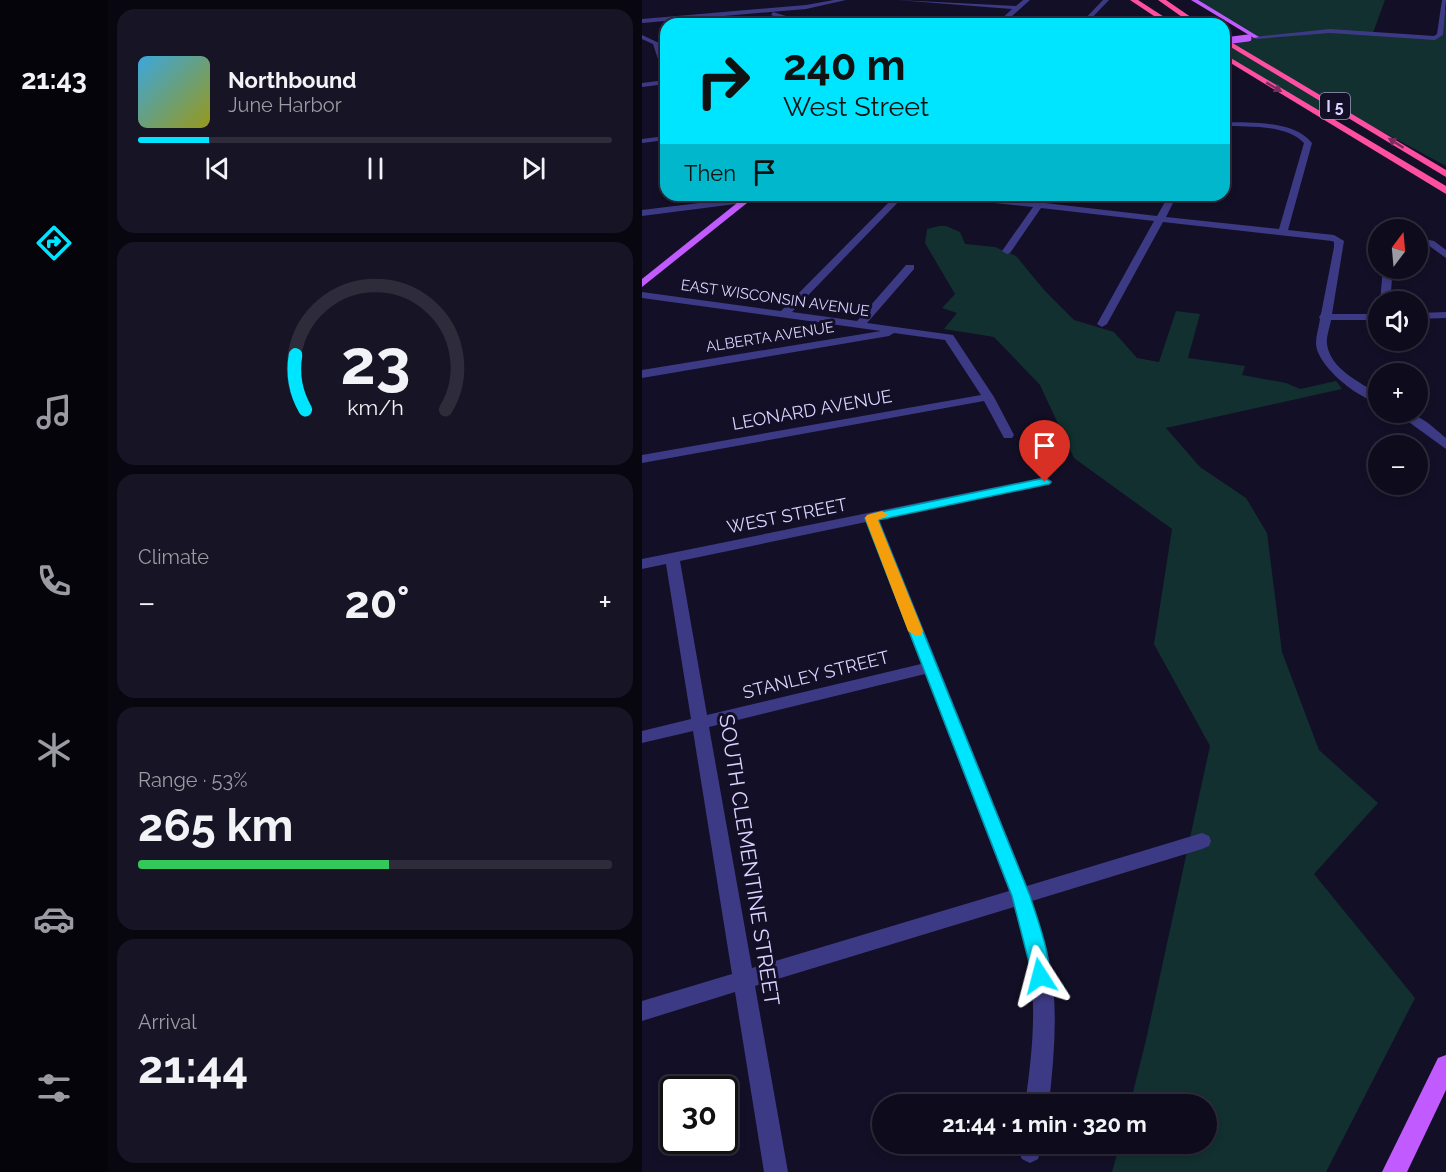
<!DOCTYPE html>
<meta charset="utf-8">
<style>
:root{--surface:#0e0b1c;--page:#171425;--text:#f1f3f6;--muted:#9b9ba3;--line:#2e2b3b;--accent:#00e5ff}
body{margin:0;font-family:Raleway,sans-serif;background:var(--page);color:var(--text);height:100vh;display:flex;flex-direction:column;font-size:22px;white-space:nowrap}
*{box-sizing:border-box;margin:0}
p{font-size:20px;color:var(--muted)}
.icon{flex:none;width:33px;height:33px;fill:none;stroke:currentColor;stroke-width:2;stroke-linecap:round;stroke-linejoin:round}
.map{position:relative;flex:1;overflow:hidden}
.details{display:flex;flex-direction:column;gap:9px;padding:9px;background:#08060f;width:534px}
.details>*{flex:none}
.banner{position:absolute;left:18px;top:18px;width:570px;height:183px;border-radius:18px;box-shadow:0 3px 9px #0003,0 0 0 2px var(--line);background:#00e5ff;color:#111;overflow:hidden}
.needle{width:39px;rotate:16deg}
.tools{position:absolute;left:726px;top:219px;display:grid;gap:12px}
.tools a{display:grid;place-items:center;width:60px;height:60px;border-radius:50%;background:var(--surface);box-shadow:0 3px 9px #0003,0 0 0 2px var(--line);font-size:30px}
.speed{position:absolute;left:18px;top:1076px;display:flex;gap:12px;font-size:30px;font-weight:700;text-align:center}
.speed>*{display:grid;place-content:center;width:78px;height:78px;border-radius:50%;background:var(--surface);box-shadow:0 3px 9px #0003,0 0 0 2px var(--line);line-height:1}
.speed .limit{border:3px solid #111;border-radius:9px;background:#fff;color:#111}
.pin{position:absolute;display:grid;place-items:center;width:51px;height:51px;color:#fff;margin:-62px -26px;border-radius:50% 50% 50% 0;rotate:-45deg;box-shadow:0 0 6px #0007}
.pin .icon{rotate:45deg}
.me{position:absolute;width:66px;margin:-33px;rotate:351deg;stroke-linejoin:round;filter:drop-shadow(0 0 4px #0008)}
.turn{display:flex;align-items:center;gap:21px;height:126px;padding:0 24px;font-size:27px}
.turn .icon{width:78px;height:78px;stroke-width:2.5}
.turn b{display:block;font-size:42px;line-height:51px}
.then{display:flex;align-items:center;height:57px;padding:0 24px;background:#0003;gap:12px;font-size:22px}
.big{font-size:45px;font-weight:700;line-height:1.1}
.details .tile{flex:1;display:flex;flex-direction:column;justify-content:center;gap:9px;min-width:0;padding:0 21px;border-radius:18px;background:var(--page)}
.details .dial{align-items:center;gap:0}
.dial svg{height:156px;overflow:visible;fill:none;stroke:var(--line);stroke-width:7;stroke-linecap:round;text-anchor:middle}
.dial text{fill:var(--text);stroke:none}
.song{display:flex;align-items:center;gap:18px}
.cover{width:72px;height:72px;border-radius:9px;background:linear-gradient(135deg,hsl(200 70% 55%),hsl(60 70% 35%))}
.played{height:6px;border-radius:3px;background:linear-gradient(90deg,var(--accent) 15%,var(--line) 15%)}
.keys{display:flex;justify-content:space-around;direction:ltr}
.heat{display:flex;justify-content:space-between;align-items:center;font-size:33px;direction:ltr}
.charge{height:9px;border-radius:4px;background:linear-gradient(90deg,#34c759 53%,var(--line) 0)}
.trip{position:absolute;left:230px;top:1094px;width:345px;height:60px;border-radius:30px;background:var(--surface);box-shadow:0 3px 9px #0003,0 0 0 2px var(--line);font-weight:700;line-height:60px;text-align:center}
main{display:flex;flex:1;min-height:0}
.tabs{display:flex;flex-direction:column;width:108px;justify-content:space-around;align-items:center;background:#06040b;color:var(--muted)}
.tabs .icon{width:42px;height:42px}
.tabs .current{color:var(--accent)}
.tabs b{font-size:27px;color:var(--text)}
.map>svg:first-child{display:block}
</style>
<main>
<nav class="tabs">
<b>21:43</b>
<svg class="icon current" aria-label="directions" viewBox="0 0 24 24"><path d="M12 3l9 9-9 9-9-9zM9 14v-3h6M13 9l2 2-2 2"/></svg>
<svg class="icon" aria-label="music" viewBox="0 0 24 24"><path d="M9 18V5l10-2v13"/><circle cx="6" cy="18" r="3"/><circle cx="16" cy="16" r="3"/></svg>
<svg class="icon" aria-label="phone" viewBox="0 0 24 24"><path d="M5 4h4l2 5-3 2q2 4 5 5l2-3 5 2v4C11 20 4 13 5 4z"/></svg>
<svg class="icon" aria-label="climate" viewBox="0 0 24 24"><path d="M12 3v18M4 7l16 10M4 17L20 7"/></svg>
<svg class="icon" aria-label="car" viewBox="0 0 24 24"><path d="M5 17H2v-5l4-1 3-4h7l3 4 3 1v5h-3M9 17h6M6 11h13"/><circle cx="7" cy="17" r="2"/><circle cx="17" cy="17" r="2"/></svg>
<svg class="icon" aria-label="filters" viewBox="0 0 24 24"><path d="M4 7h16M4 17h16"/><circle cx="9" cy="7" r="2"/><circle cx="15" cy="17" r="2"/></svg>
</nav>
<section class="details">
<div class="tile">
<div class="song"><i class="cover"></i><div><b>Northbound</b><p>June Harbor</p></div></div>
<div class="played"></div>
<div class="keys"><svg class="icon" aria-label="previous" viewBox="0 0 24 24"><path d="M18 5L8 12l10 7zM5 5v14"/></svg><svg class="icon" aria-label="pause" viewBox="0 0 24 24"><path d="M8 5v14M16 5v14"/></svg><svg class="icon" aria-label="next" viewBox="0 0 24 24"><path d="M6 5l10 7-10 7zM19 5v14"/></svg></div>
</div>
<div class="tile dial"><svg viewBox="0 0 100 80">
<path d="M14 69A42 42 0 1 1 86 69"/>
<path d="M14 69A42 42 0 0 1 9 41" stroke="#00e5ff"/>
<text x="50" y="56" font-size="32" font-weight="700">23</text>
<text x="50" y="72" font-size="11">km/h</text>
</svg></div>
<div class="tile"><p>Climate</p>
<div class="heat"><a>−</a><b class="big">20°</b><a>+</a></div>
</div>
<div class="tile"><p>Range · 53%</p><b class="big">265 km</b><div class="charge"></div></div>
<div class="tile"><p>Arrival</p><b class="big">21:44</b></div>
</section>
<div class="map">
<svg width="804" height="1172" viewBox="0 0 804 1172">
<rect width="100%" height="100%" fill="#130f26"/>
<g fill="#12302f">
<polygon points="553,0 743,0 731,33 796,37 802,10 804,10 804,166 698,109 676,116 582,57 582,41 609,38 611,34"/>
<polygon points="297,226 304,226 318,232 323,244 353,247 374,256 403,291 432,320 472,332 495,358 517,362 534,311 558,314 546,358 603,366 600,375 644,383 658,389 694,381 700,389 524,428 558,467 604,498 625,533 640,652 677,750 736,803 672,874 773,998 684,1172 470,1172 478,1143 564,1143 564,1104 488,1104 504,1040 568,746 512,644 530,529 432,458 398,385 352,337 302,329 315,313 300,308 313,294 283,243 285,229"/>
</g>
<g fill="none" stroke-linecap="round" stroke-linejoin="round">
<g fill="#3d3a85" fill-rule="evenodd">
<polygon points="192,0 204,0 164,9 0,23 0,19 164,5"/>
<polygon points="255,0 374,6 381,0 388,0 361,24 354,24 370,9"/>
<polygon points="461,0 467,0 444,24 438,24"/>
<polygon points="800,0 804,0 801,35 793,40 688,33 614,39 611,37 688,29 792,36 795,34"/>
<polygon points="131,12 144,16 228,24 143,20 129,15"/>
<polygon points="0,35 17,43 24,63 24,76 21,74 11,44 0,39"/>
<polygon points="24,80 24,84 0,87 0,83"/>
<path d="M582 122C609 123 651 120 670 143L646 230 692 235 702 241 690 314H736V320H689C688 327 684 337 685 344 688 369 718 382 736 394V402C716 399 674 365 674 343 674 335 677 327 678 319L677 317 679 314 692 247V242L690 241 521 222 465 324 460 327 455 324 512 221 399 208 368 253 365 254 360 251 391 207 305 198 301 195H329L394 202 400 195H408L403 203 515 216 527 195H535L524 217 637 229 662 143C644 124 606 127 582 126Z"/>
<polygon points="24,136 24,140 0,143 0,139"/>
<polygon points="254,195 263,195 150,312 215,321 264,265 272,265 272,269 225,323 311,335 352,397 372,435 370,438 362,438 342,401 0,463 0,455 339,395 303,340 252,333 247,336 0,378 0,370 239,331 0,298 0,292 139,311"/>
<polygon points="106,197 110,200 109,202 0,216 0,210"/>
<polygon points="776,238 792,241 804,250 804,258 786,245 776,244"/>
<polygon points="741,268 751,268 748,302 738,302"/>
<polygon points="804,312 804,318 776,319 776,313"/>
<path d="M753 412C777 412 787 424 804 438V449Z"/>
<path d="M403 477 410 481 408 484 237 519 385 886 560 833 567 836 569 841 567 846 560 849 390 901C396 920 403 940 407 959 417 1007 412 1056 407 1104H383C390 1057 395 1008 387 960 384 942 377 924 372 907L113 986 146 1172H122L93 992 0 1021V1001L90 974 51 731 0 743V731L49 719 24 564 0 569V559ZM224 522 279 664 65 715 38 561ZM283 674 367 891 110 968 67 727Z"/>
<polygon points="377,1143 401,1143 396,1159 388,1163 380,1159 376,1151"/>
</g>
<g fill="#c25bff" fill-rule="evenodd">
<polygon points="549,0 556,0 617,37 612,38"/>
<polygon points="105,195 115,195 0,287 0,279"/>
<polygon points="804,1055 804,1090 765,1172 740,1172 796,1058"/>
</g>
<g fill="#ff4fa3" fill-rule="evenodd">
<polygon points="488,0 496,0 533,24 524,24"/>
<polygon points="516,0 524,0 559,24 550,24"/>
<polygon points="582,38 804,170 804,177 582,43"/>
<polygon points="582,54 804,186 804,194 582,59"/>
</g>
<polyline stroke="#c25bff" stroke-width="7" points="582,41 606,38"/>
</g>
<defs><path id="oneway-solid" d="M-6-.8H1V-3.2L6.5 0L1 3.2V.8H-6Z" transform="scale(1.5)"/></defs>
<g fill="#7d2c5e">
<use href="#oneway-solid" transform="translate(632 87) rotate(31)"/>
<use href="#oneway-solid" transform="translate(754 143) rotate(-148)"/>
</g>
<path fill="#00e5ff" stroke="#0095a6" stroke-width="1.5" d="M403 478 409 482 407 484 236 520 388 896C394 915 413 965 405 982L398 985 392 982 370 896 223 518 229 514Z"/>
<polygon fill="#f59e0b" points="240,511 246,515 236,520 281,631 279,635 274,636 266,631 223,518 225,515"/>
<g text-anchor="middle" stroke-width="6" stroke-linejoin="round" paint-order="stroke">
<g font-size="15" fill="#d9d4ff" stroke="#130f26">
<text transform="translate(133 298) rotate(8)" y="5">EAST WISCONSIN AVENUE</text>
<text transform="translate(128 337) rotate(-9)" y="5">ALBERTA AVENUE</text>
</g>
<rect fill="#130f26" stroke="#9e99be" stroke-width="1.5" x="678" y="93" width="30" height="26" rx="4.5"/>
<g font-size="16" font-weight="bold" fill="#d9d4ff">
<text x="693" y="112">I 5</text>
</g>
<g font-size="18" fill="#d9d4ff" stroke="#130f26">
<text transform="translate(170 410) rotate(-10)" y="6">LEONARD AVENUE</text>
<text transform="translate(145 516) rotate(-11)" y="6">WEST STREET</text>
<text transform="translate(174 675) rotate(-14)" y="6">STANLEY STREET</text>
</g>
<g font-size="21" fill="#d9d4ff" stroke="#130f26">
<text transform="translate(107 860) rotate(81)" y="7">SOUTH CLEMENTINE STREET</text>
</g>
</g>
</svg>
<div class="tools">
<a><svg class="needle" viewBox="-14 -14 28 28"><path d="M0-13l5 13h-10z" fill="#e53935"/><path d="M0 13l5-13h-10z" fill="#9b9ba3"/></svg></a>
<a><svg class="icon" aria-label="sound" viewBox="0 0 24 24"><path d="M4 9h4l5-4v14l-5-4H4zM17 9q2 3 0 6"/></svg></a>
<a>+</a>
<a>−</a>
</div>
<div class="speed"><div class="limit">30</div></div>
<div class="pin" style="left:403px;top:482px;background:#d93025"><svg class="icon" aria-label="arrive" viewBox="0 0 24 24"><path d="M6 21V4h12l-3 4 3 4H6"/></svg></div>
<svg class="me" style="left:398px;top:976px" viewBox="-20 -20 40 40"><path d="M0-17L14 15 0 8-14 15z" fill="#00e5ff" stroke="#fff" stroke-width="4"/></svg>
<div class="trip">21:44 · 1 min · 320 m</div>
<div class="banner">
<div class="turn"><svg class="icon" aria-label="right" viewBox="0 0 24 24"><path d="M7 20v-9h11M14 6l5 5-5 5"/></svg><div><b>240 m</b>West Street</div></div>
<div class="then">Then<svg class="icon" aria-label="arrive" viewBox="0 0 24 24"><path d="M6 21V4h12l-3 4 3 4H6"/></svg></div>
</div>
</div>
</main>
